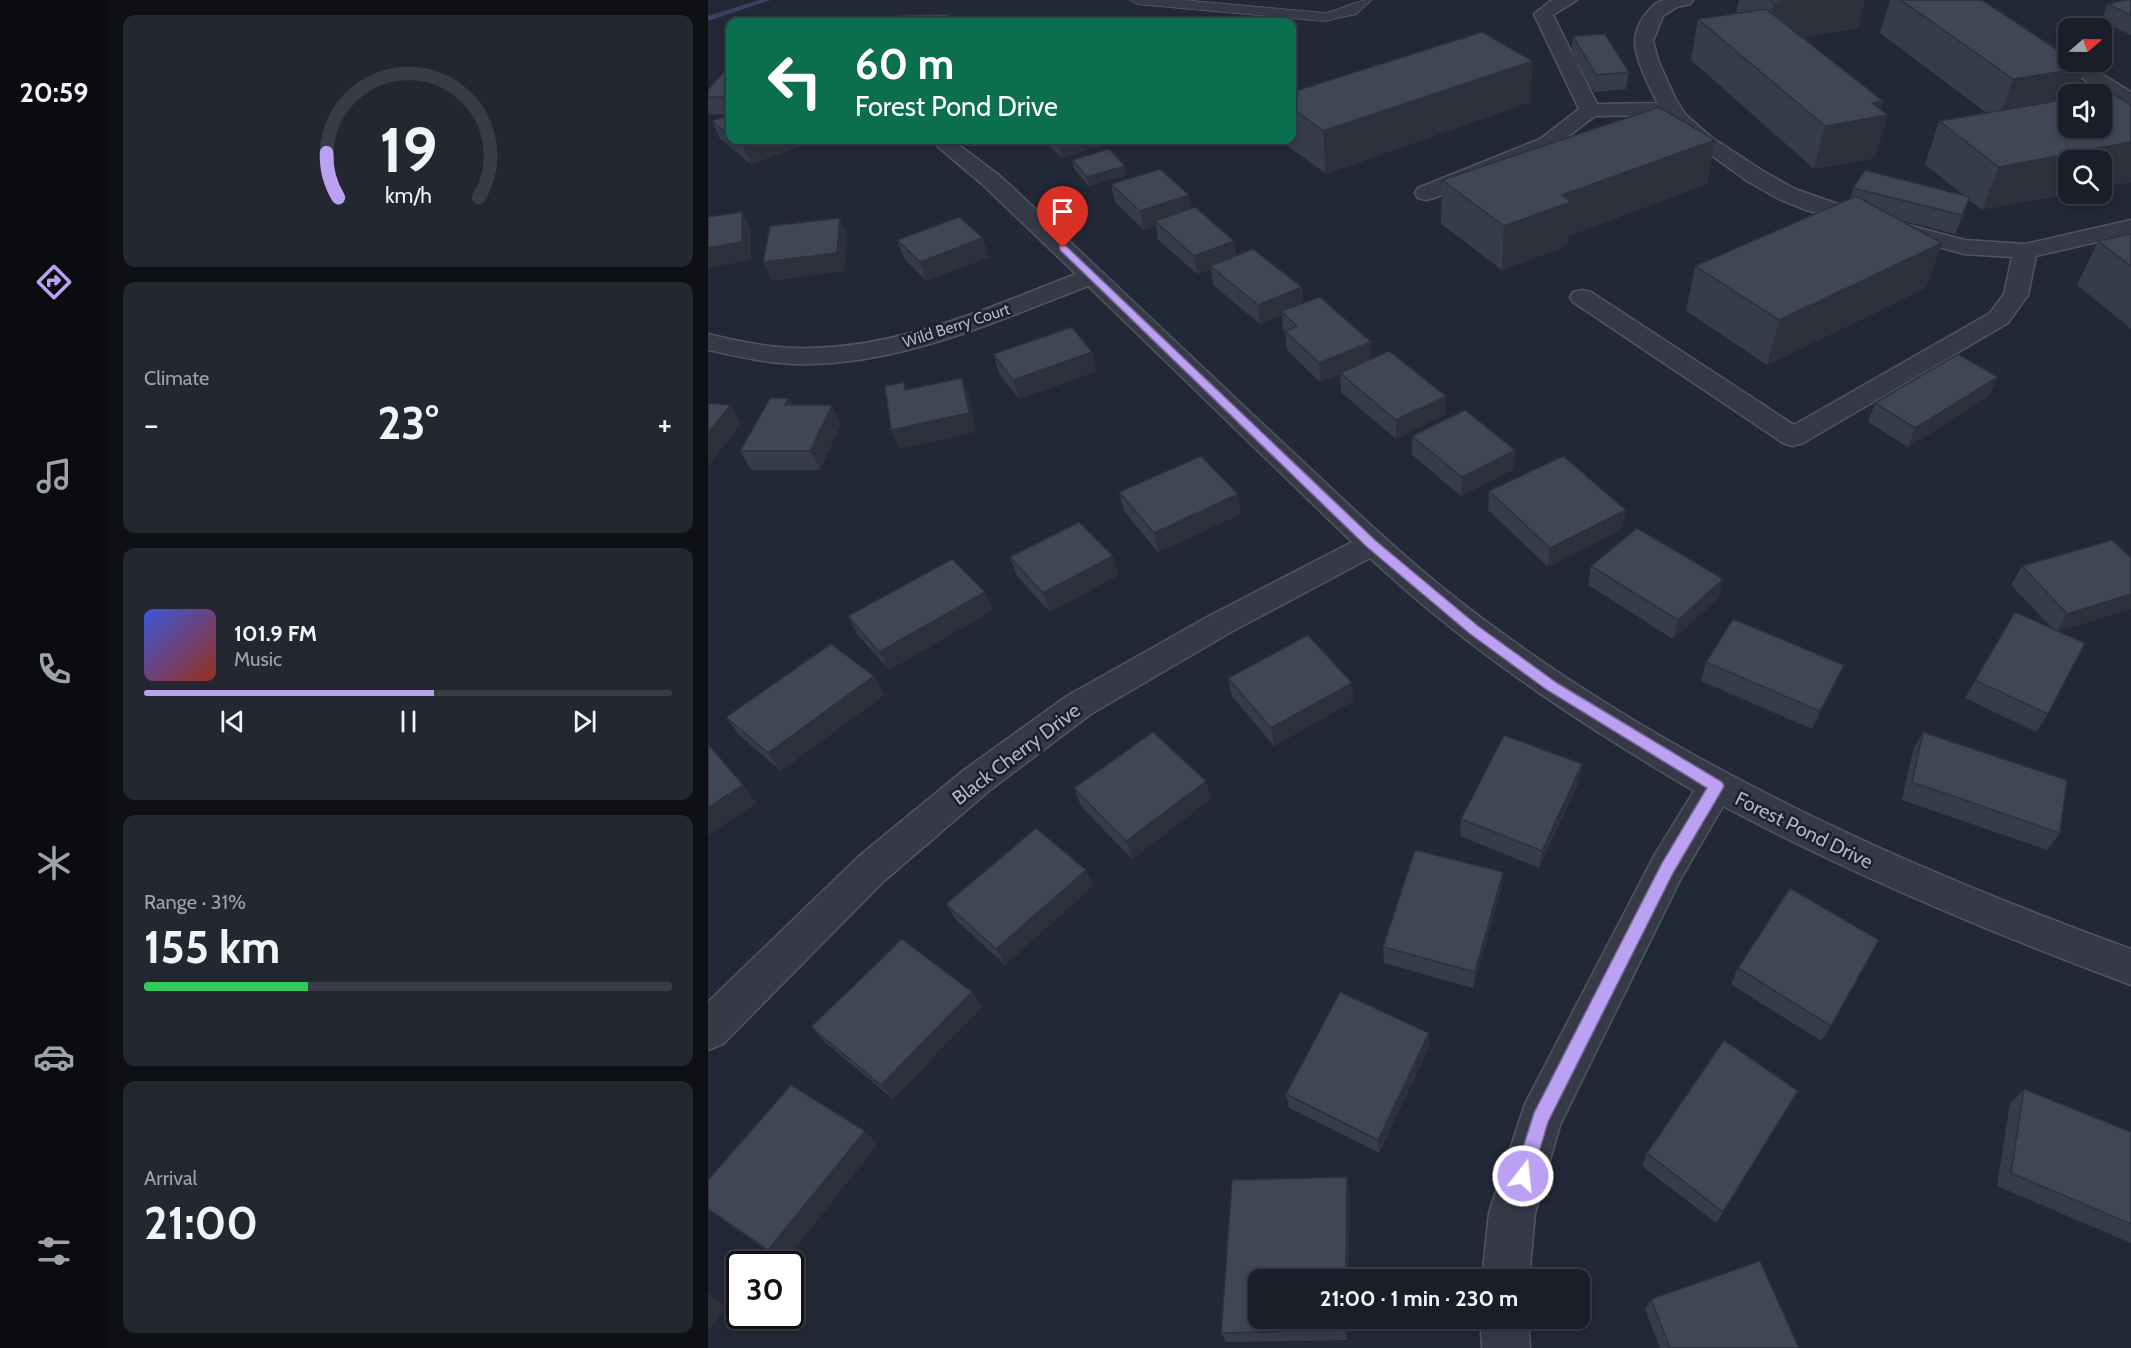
<!DOCTYPE html>
<meta charset="utf-8">
<style>
:root{--surface:#1a1e28;--page:#232730;--text:#f1f3f6;--muted:#9fa2a8;--line:#383c45;--accent:#bca0f2}
body{margin:0;font-family:Cabin,sans-serif;background:var(--page);color:var(--text);height:100vh;display:flex;flex-direction:column;font-size:22px;white-space:nowrap}
*{box-sizing:border-box;margin:0}
p{font-size:20px;color:var(--muted)}
.icon{flex:none;width:33px;height:33px;fill:none;stroke:currentColor;stroke-width:2;stroke-linecap:round;stroke-linejoin:round}
.map{position:relative;flex:1;overflow:hidden}
.details{display:flex;flex-direction:column;gap:15px;padding:15px;background:#0e1016;width:600px}
.details>*{flex:none}
.guide{position:absolute;left:18px;top:18px;width:570px;height:126px;border-radius:12px;box-shadow:0 3px 9px #0003,0 0 0 2px var(--line);background:#0b6e4f;color:#fff;overflow:hidden}
.needle{width:39px;rotate:70deg}
.fabs{position:absolute;left:1350px;top:18px;display:grid;gap:12px}
.fabs a{display:grid;place-items:center;width:54px;height:54px;border-radius:12px;background:var(--surface);box-shadow:0 3px 9px #0003,0 0 0 2px var(--line);font-size:30px}
.speed{position:absolute;left:18px;top:1251px;display:flex;gap:12px;font-size:30px;font-weight:700;text-align:center}
.speed>*{display:grid;place-content:center;width:78px;height:78px;border-radius:50%;background:var(--surface);box-shadow:0 3px 9px #0003,0 0 0 2px var(--line);line-height:1}
.speed .limit{border:3px solid #111;border-radius:9px;background:#fff;color:#111}
.pin{position:absolute;display:grid;place-items:center;width:51px;height:51px;color:#fff;margin:-62px -26px;border-radius:50% 50% 50% 0;rotate:-45deg;box-shadow:0 0 6px #0007}
.pin .icon{rotate:45deg}
.me{position:absolute;width:66px;margin:-33px;rotate:16deg;stroke-linejoin:round;filter:drop-shadow(0 0 4px #0008)}
.turn{display:flex;align-items:center;gap:21px;height:126px;padding:0 30px;font-size:27px}
.turn .icon{width:78px;height:78px;stroke-width:2.5}
.turn b{display:block;font-size:42px;line-height:51px}
.big{font-size:45px;font-weight:700;line-height:1.1}
.details .tile{flex:1;display:flex;flex-direction:column;justify-content:center;gap:9px;min-width:0;padding:0 21px;border-radius:12px;background:var(--page)}
.details .dial{align-items:center;gap:0}
.dial svg{height:156px;overflow:visible;fill:none;stroke:var(--line);stroke-width:7;stroke-linecap:round;text-anchor:middle}
.dial text{fill:var(--text);stroke:none}
.song{display:flex;align-items:center;gap:18px}
.cover{width:72px;height:72px;border-radius:9px;background:linear-gradient(135deg,hsl(230 70% 55%),hsl(10 70% 35%))}
.played{height:6px;border-radius:3px;background:linear-gradient(90deg,var(--accent) 55%,var(--line) 55%)}
.keys{display:flex;justify-content:space-around;direction:ltr}
.heat{display:flex;justify-content:space-between;align-items:center;font-size:33px;direction:ltr}
.charge{height:9px;border-radius:4px;background:linear-gradient(90deg,#34c759 31%,var(--line) 0)}
.trip{position:absolute;left:540px;top:1269px;width:342px;height:60px;border-radius:12px;background:var(--surface);box-shadow:0 3px 9px #0003,0 0 0 2px var(--line);font-weight:700;line-height:60px;text-align:center}
main{display:flex;flex:1;min-height:0}
.dock{display:flex;flex-direction:column;width:108px;justify-content:space-around;align-items:center;background:#0a0c10;color:var(--muted)}
.dock .icon{width:42px;height:42px}
.dock .active{color:var(--accent)}
.dock b{font-size:27px;color:var(--text)}
.map>svg:first-child{display:block}
</style>
<main>
<nav class="dock">
<b>20:59</b>
<svg class="icon active" aria-label="directions" viewBox="0 0 24 24"><path d="M12 3l9 9-9 9-9-9zM9 14v-3h6M13 9l2 2-2 2"/></svg>
<svg class="icon" aria-label="music" viewBox="0 0 24 24"><path d="M9 18V5l10-2v13"/><circle cx="6" cy="18" r="3"/><circle cx="16" cy="16" r="3"/></svg>
<svg class="icon" aria-label="phone" viewBox="0 0 24 24"><path d="M5 4h4l2 5-3 2q2 4 5 5l2-3 5 2v4C11 20 4 13 5 4z"/></svg>
<svg class="icon" aria-label="climate" viewBox="0 0 24 24"><path d="M12 3v18M4 7l16 10M4 17L20 7"/></svg>
<svg class="icon" aria-label="car" viewBox="0 0 24 24"><path d="M5 17H2v-5l4-1 3-4h7l3 4 3 1v5h-3M9 17h6M6 11h13"/><circle cx="7" cy="17" r="2"/><circle cx="17" cy="17" r="2"/></svg>
<svg class="icon" aria-label="filters" viewBox="0 0 24 24"><path d="M4 7h16M4 17h16"/><circle cx="9" cy="7" r="2"/><circle cx="15" cy="17" r="2"/></svg>
</nav>
<section class="details">
<div class="tile dial"><svg viewBox="0 0 100 80">
<path d="M14 69A42 42 0 1 1 86 69"/>
<path d="M14 69A42 42 0 0 1 8 46" stroke="#bca0f2"/>
<text x="50" y="56" font-size="32" font-weight="700">19</text>
<text x="50" y="72" font-size="11">km/h</text>
</svg></div>
<div class="tile"><p>Climate</p>
<div class="heat"><a>−</a><b class="big">23°</b><a>+</a></div>
</div>
<div class="tile">
<div class="song"><i class="cover"></i><div><b>101.9 FM</b><p>Music</p></div></div>
<div class="played"></div>
<div class="keys"><svg class="icon" aria-label="previous" viewBox="0 0 24 24"><path d="M18 5L8 12l10 7zM5 5v14"/></svg><svg class="icon" aria-label="pause" viewBox="0 0 24 24"><path d="M8 5v14M16 5v14"/></svg><svg class="icon" aria-label="next" viewBox="0 0 24 24"><path d="M6 5l10 7-10 7zM19 5v14"/></svg></div>
</div>
<div class="tile"><p>Range · 31%</p><b class="big">155 km</b><div class="charge"></div></div>
<div class="tile"><p>Arrival</p><b class="big">21:00</b></div>
</section>
<div class="map">
<svg width="1423" height="1348" viewBox="0 0 1423 1348">
<rect width="100%" height="100%" fill="#232836"/>
<g fill="none" stroke-linecap="round" stroke-linejoin="round">
<polygon fill="#3a435e" fill-rule="evenodd" points="51,0 63,0 0,21 0,16"/>
<g stroke="#515562" stroke-width="2">
<path id="lane" d="M422 0H474L616 13C636 10 646 0 663 0L648 14 616 21 429 4Z"/>
</g>
<g stroke="#515562" stroke-width="3">
<g id="street">
<path d="M844 0H869L845 15 889 104 950 103C942 90 926 56 927 41 927 26 941 4 956 0 964 0 976 0 985 0L982 4 969 7 955 16 945 41 950 60 968 100 978 115 1003 137 1055 171 1087 189 1158 214 1257 240 1317 244 1423 220V234L1328 256 1320 295 1300 323 1095 443 1085 446 1075 443 865 302 862 297 865 292 874 290 883 292 1086 425 1282 313 1296 294 1304 257 1256 254 1098 210 1071 199 1039 181 989 145 958 115 887 116 846 147 726 198 718 200 710 198 707 193 710 188 832 139 871 109 826 14Z"/>
<polygon points="1360,57 1360,62 1374,62 1423,92 1423,107 1416,105 1355,66 1353,62 1355,58"/>
<path d="M222 140H244L291 175C381 259 470 344 560 429 631 495 700 564 779 622 974 767 1195 866 1423 949V985C1283 933 1147 876 1015 806L972 880 852 1125 827 1213 821 1280H774L781 1213 817 1104 946 856 986 791C871 723 760 650 662 558L523 632 383 714 282 790 176 881 15 1044 0 1050V1002L150 857 256 770 359 696 501 616 644 542 380 286C286 322 189 367 86 364 57 363 28 356 0 350V334C28 341 57 347 86 348 185 351 277 309 368 274L275 185Z"/>
<polygon points="772,1318 820,1318 822,1348 774,1348"/>
</g>
</g>
<use href="#lane" fill="#363a47" fill-rule="evenodd"/>
<use href="#street" fill="#363a47" fill-rule="evenodd"/>
</g>
<g fill="#363c4a">
<polygon points="1031,0 1157,0 1150,28 1093,37 1173,110 1167,158 1106,169 983,60 990,19 1028,14"/>
<polygon points="1182,0 1274,0 1360,94 1423,182 1394,187 1394,160 1274,210 1261,200 1256,215 1247,234 1188,219 1218,288 1059,365 978,311 987,266 1142,199 1145,188 1255,195 1217,164 1231,121 1279,113 1172,33"/>
<polygon points="1423,0 1423,35 1393,21 1400,4"/>
<polygon points="865,36 921,72 918,89 886,92 863,53"/>
<polygon points="22,65 22,115 1,114 0,111 0,97"/>
<polygon points="584,92 822,102 618,174 572,140 584,140"/>
<polygon points="22,115 22,140 90,140 93,146 43,164 12,139 4,121"/>
<polygon points="335,140 391,140 392,146 354,158"/>
<polygon points="1007,140 999,184 860,236 859,246 794,270 733,224 734,180"/>
<polygon points="364,160 419,175 381,186 366,169"/>
<polygon points="403,184 483,209 526,241 528,256 595,303 663,359 737,415 688,439 633,392 632,374 612,382 579,350 577,332 575,330 574,315 552,324 505,285 503,269 489,274 450,240 448,226 436,230 407,202"/>
<polygon points="1423,234 1423,329 1369,285 1390,241"/>
<polygon points="189,240 281,257 218,281 196,258"/>
<polygon points="285,354 389,371 311,399 291,373"/>
<polygon points="1290,377 1281,396 1200,447 1160,422 1167,403"/>
<polygon points="81,398 84,405 133,424 112,470 43,470 32,451"/>
<polygon points="704,436 807,450 806,469 753,496 704,455"/>
<polygon points="781,491 914,529 840,567 780,510"/>
<polygon points="411,492 533,514 450,552 416,511"/>
<polygon points="405,556 410,575 342,612 309,576 302,557"/>
<polygon points="1423,558 1423,609 1351,631 1340,714 1328,732 1257,698 1267,680 1344,628 1303,585 1314,566"/>
<polygon points="883,566 1015,579 1010,598 965,639 880,585"/>
<polygon points="277,592 285,610 181,670 150,635 140,616"/>
<polygon points="998,662 1136,665 1128,683 1104,729 993,681"/>
<polygon points="166,676 176,695 73,771 31,735 18,717"/>
<polygon points="520,678 644,683 645,701 566,746 524,696"/>
<polygon points="1215,732 1352,833 1339,850 1194,800 1205,750"/>
<polygon points="871,782 831,868 752,836 753,819"/>
<polygon points="366,788 503,799 424,859 373,806"/>
<polygon points="378,870 385,886 297,965 248,920 238,904"/>
<polygon points="793,889 765,988 676,963 675,947"/>
<polygon points="1030,968 1123,1026 1113,1041 1023,984"/>
<polygon points="274,1007 185,1099 117,1042 103,1027"/>
<polygon points="721,1033 721,1047 671,1153 581,1108 578,1094"/>
<polygon points="1316,1089 1423,1132 1423,1243 1289,1186 1302,1103"/>
<polygon points="939,1153 1015,1212 1008,1223 934,1166"/>
<polygon points="639,1177 641,1189 640,1280 550,1280 550,1318 640,1318 639,1340 518,1342 513,1333 524,1180"/>
<polygon points="943,1299 1091,1348 952,1348 937,1309"/>
</g>
<g fill="#2c313c">
<polygon points="1085,0 1157,0 1150,28 1058,43 1066,3"/>
<polygon points="241,14 244,22 237,22"/>
<polygon points="825,61 822,102 618,174 615,131"/>
<polygon points="1377,68 1366,94 1360,94 1360,107 1290,121 1305,79"/>
<polygon points="1175,101 1171,117 1180,115 1167,158 1106,169 1117,126 1164,103"/>
<polygon points="54,140 90,140 93,146 43,164 35,146"/>
<polygon points="350,140 391,140 392,146 354,158"/>
<polygon points="1007,140 999,184 860,236 859,246 794,270 796,226 854,195"/>
<polygon points="1423,142 1423,182 1394,187 1394,160 1360,160 1360,194 1361,194 1274,210 1291,167"/>
<polygon points="417,166 419,175 381,186 379,177"/>
<polygon points="481,195 484,213 447,221 448,226 436,230 432,211"/>
<polygon points="1262,197 1256,215 1247,234 1254,215"/>
<polygon points="34,212 43,230 43,260 0,268 0,248"/>
<polygon points="132,218 140,236 136,271 64,281 55,262"/>
<polygon points="275,238 281,257 218,281 212,262"/>
<polygon points="526,241 529,259 502,266 503,269 489,274 486,256"/>
<polygon points="1234,243 1218,288 1059,365 1071,320"/>
<polygon points="594,287 596,306 573,311 574,315 552,324 550,305"/>
<polygon points="663,342 663,361 612,382 611,363"/>
<polygon points="384,352 389,371 311,399 305,380"/>
<polygon points="1290,377 1281,396 1200,447 1207,428"/>
<polygon points="254,378 261,397 268,432 191,449 183,430"/>
<polygon points="738,396 737,415 688,439 688,420"/>
<polygon points="81,398 90,417 77,405"/>
<polygon points="23,405 33,424 0,466 0,433"/>
<polygon points="124,405 133,424 112,470 102,451"/>
<polygon points="807,450 806,469 753,496 754,477"/>
<polygon points="530,494 533,514 450,552 446,533"/>
<polygon points="918,510 914,529 840,567 842,548"/>
<polygon points="405,556 410,575 342,612 335,593"/>
<polygon points="1015,579 1010,598 965,639 970,620"/>
<polygon points="277,592 285,610 181,670 171,652"/>
<polygon points="1423,594 1423,609 1348,632 1359,614"/>
<polygon points="1136,665 1128,683 1104,729 1112,711"/>
<polygon points="166,676 176,695 73,771 60,753"/>
<polygon points="644,683 645,701 566,746 563,728"/>
<polygon points="874,764 871,782 831,868 834,851"/>
<polygon points="498,781 503,799 424,859 418,841"/>
<polygon points="35,785 49,803 0,835 0,808"/>
<polygon points="378,870 385,886 297,965 288,949"/>
<polygon points="795,872 793,889 765,988 767,972"/>
<polygon points="264,992 274,1007 185,1099 173,1085"/>
<polygon points="721,1033 721,1047 671,1153 670,1140"/>
<polygon points="157,1131 170,1144 77,1261 60,1250"/>
<polygon points="639,1177 641,1189 640,1280 638,1280"/>
<polygon points="0,1293 19,1307 0,1331"/>
<polygon points="638,1318 640,1318 639,1340 637,1330"/>
</g>
<g fill="#3f4656" stroke="#2c313c" stroke-width="1.5">
<polygon points="1062,0 1085,0 1066,3"/>
<polygon points="1193,0 1274,0 1360,57 1360,62 1367,62 1377,68 1305,79"/>
<polygon points="1416,0 1423,0 1423,15 1400,4"/>
<polygon points="1058,9 1175,101 1164,103 1180,115 1117,126 990,19"/>
<polygon points="241,14 237,22 185,22 190,15"/>
<polygon points="774,32 825,61 615,131 584,108 584,92"/>
<polygon points="897,34 921,72 888,75 865,36"/>
<polygon points="22,65 22,97 0,97 0,90"/>
<polygon points="1402,92 1423,105 1423,142 1291,167 1231,121 1360,99 1360,128 1394,128 1394,94 1385,94"/>
<polygon points="951,107 1007,140 854,195 863,202 796,226 734,180"/>
<polygon points="22,115 22,136 4,121"/>
<polygon points="27,140 54,140 35,146"/>
<polygon points="401,149 417,166 379,177 364,160"/>
<polygon points="452,169 481,195 432,211 403,184"/>
<polygon points="1157,170 1262,197 1254,215 1145,188"/>
<polygon points="1148,196 1234,243 1071,320 987,266"/>
<polygon points="487,207 526,241 486,256 447,221"/>
<polygon points="34,212 34,242 0,248 0,217"/>
<polygon points="251,217 275,238 212,262 189,240"/>
<polygon points="132,218 129,253 55,262 62,226"/>
<polygon points="1423,234 1423,266 1390,241"/>
<polygon points="545,249 594,287 550,305 502,266"/>
<polygon points="612,297 663,342 611,363 577,331 589,326 573,311"/>
<polygon points="364,327 384,352 305,380 285,354"/>
<polygon points="681,351 738,396 688,420 632,373"/>
<polygon points="1250,354 1290,377 1207,428 1167,403"/>
<polygon points="254,378 261,413 183,430 177,386 196,382 197,390"/>
<polygon points="62,398 81,398 77,405 124,405 102,451 32,451"/>
<polygon points="0,403 23,405 0,433"/>
<polygon points="757,410 807,450 754,477 704,436"/>
<polygon points="493,456 530,494 446,533 411,492"/>
<polygon points="855,456 918,510 842,548 781,491"/>
<polygon points="371,522 405,556 335,593 302,557"/>
<polygon points="929,528 1015,579 970,620 883,566"/>
<polygon points="1404,540 1423,558 1423,594 1359,614 1314,566"/>
<polygon points="244,559 277,592 171,652 140,616"/>
<polygon points="1307,612 1377,643 1340,714 1267,680"/>
<polygon points="1025,619 1136,665 1112,711 998,662"/>
<polygon points="600,635 644,683 563,728 520,678"/>
<polygon points="123,644 166,676 60,753 18,717"/>
<polygon points="445,732 498,781 418,841 366,788"/>
<polygon points="1215,732 1359,780 1352,833 1204,782"/>
<polygon points="796,735 874,764 834,851 753,819"/>
<polygon points="0,744 35,785 0,808"/>
<polygon points="328,828 378,870 288,949 238,904"/>
<polygon points="707,850 795,872 767,972 675,947"/>
<polygon points="1082,888 1171,940 1123,1026 1030,968"/>
<polygon points="194,939 264,992 173,1085 103,1027"/>
<polygon points="632,992 721,1033 670,1140 578,1094"/>
<polygon points="1016,1040 1090,1091 1015,1212 939,1153"/>
<polygon points="83,1085 157,1131 60,1250 0,1209 0,1180"/>
<polygon points="1316,1089 1423,1132 1423,1224 1303,1173"/>
<polygon points="639,1177 638,1280 550,1280 550,1318 638,1318 637,1330 513,1333 524,1180"/>
<polygon points="1052,1261 1091,1348 962,1348 943,1299"/>
</g>
<polygon fill="#bca0f2" stroke="#7a689d" stroke-width="1.5" points="352,246 358,246 668,541 770,626 849,683 1014,782 1016,786 1014,790 965,873 840,1122 822,1182 815,1185 809,1182 806,1176 826,1113 954,863 999,788 839,690 761,633 659,547 352,250"/>
<g text-anchor="middle" stroke-width="5" stroke-linejoin="round" paint-order="stroke">
<g font-size="16" fill="#b1b5c3" stroke="#1c202c">
<text transform="translate(248 325) rotate(-18)" y="6">Wild Berry Court</text>
</g>
<g font-size="20" fill="#b1b5c3" stroke="#1c202c">
<text transform="translate(308 754) rotate(-37)" y="7">Black Cherry Drive</text>
<text transform="translate(1096 830) rotate(26)" y="7">Forest Pond Drive</text>
</g>
</g>
</svg>
<div class="fabs">
<a><svg class="needle" viewBox="-14 -14 28 28"><path d="M0-13l5 13h-10z" fill="#e53935"/><path d="M0 13l5-13h-10z" fill="#9fa2a8"/></svg></a>
<a><svg class="icon" aria-label="sound" viewBox="0 0 24 24"><path d="M4 9h4l5-4v14l-5-4H4zM17 9q2 3 0 6"/></svg></a>
<a><svg class="icon" aria-label="search" viewBox="0 0 24 24"><circle cx="10" cy="10" r="6"/><path d="M15 15l6 6"/></svg></a>
</div>
<div class="speed"><div class="limit">30</div></div>
<div class="pin" style="left:355px;top:248px;background:#d93025"><svg class="icon" aria-label="arrive" viewBox="0 0 24 24"><path d="M6 21V4h12l-3 4 3 4H6"/></svg></div>
<svg class="me" style="left:815px;top:1176px" viewBox="-20 -20 40 40"><circle r="17" fill="#bca0f2" stroke="#fff" stroke-width="3"/><path d="M0-11L8 9 0 5-8 9z" fill="#fff"/></svg>
<div class="trip">21:00 · 1 min · 230 m</div>
<div class="guide">
<div class="turn"><svg class="icon" aria-label="left" viewBox="0 0 24 24"><path d="M17 20v-9H6M10 6l-5 5 5 5"/></svg><div><b>60 m</b>Forest Pond Drive</div></div>
</div>
</div>
</main>
